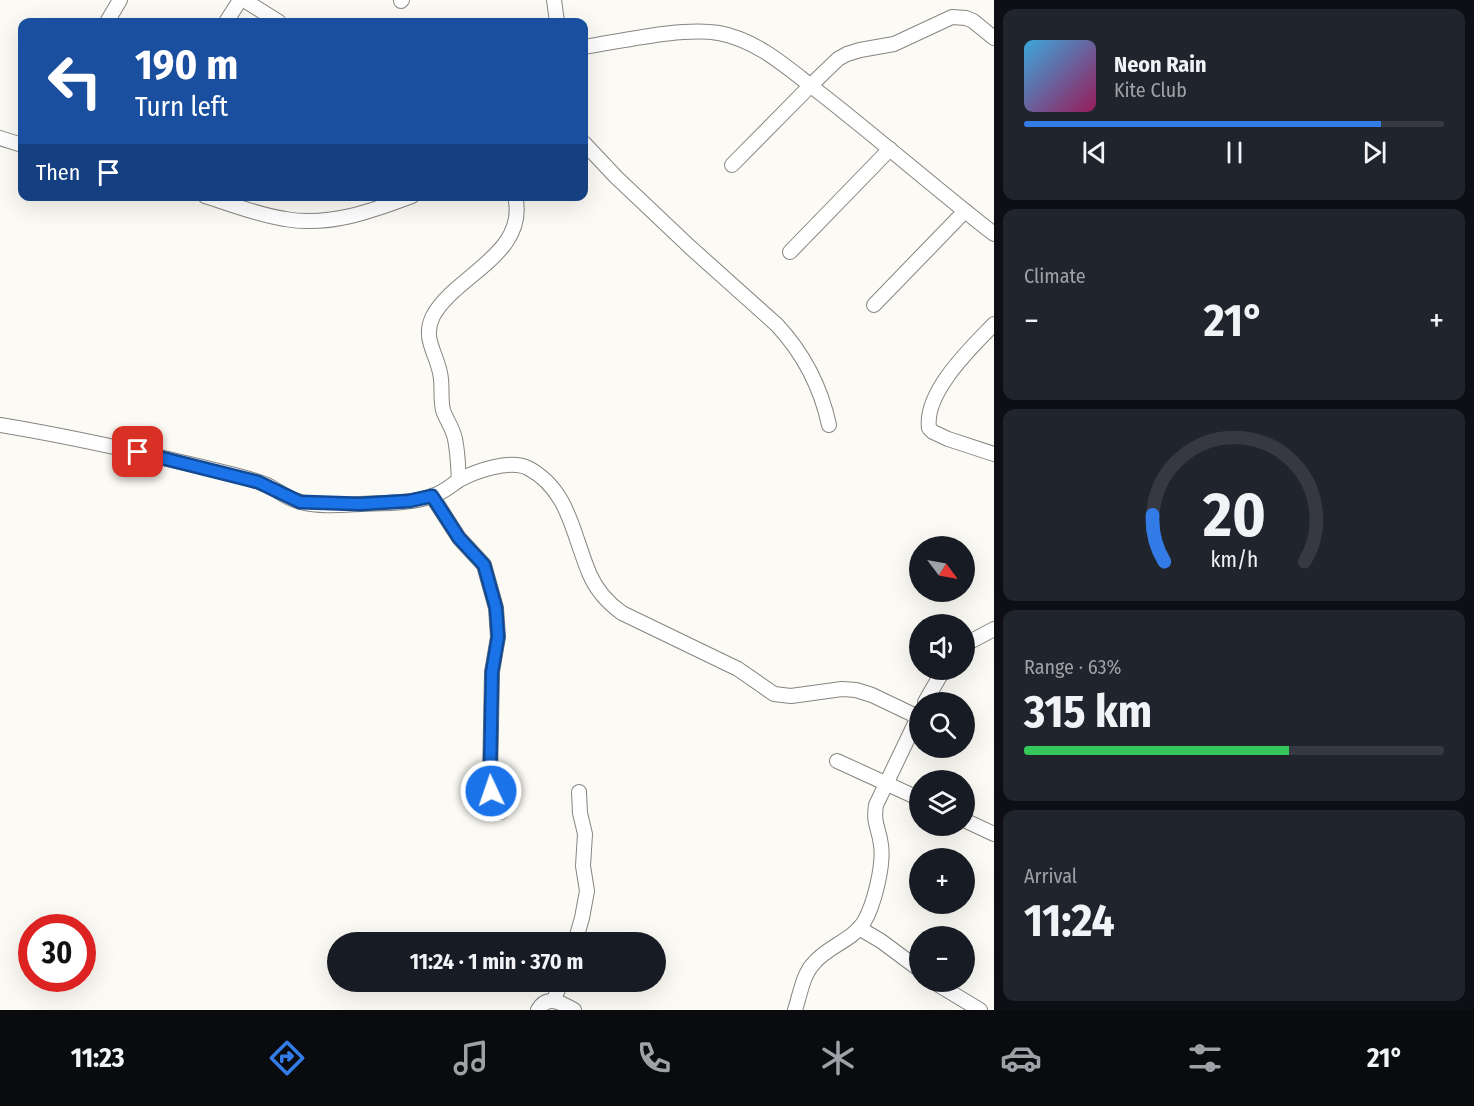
<!DOCTYPE html>
<meta charset="utf-8">
<style>
:root{--surface:#171b24;--page:#20242c;--text:#f1f3f6;--muted:#9ea1a6;--line:#363941;--accent:#337ce8}
body{margin:0;font-family:"Fira Sans Condensed",sans-serif;background:var(--page);color:var(--text);height:100vh;display:flex;flex-direction:column;font-size:22px;white-space:nowrap}
*{box-sizing:border-box;margin:0}
p{font-size:20px;color:var(--muted)}
.icon{flex:none;width:33px;height:33px;fill:none;stroke:currentColor;stroke-width:2;stroke-linecap:round;stroke-linejoin:round}
.map{position:relative;flex:1;overflow:hidden}
.sheet{display:flex;flex-direction:column;gap:9px;padding:9px;background:#0d0f14;width:480px}
.sheet>*{flex:none}
.top-card{position:absolute;left:18px;top:18px;width:570px;height:183px;border-radius:12px;box-shadow:0 6px 24px #0002;background:#1a4fa0;color:#fff;overflow:hidden}
.needle{width:39px;rotate:122deg}
.fabs{position:absolute;left:909px;top:536px;display:grid;gap:12px}
.fabs a{display:grid;place-items:center;width:66px;height:66px;border-radius:50%;background:var(--surface);box-shadow:0 6px 24px #0002;font-size:30px}
.speed{position:absolute;left:18px;top:914px;display:flex;gap:12px;font-size:30px;font-weight:700;text-align:center}
.speed>*{display:grid;place-content:center;width:78px;height:78px;border-radius:50%;background:var(--surface);box-shadow:0 6px 24px #0002;line-height:1}
.speed .limit{border:9px solid #d22;background:#fff;color:#111}
.pin{position:absolute;display:grid;place-items:center;width:51px;height:51px;color:#fff;margin:-26px;border-radius:12px;box-shadow:0 3px 9px #0006}
.me{position:absolute;width:66px;margin:-33px;rotate:357deg;stroke-linejoin:round;filter:drop-shadow(0 0 4px #0008)}
.turn{display:flex;align-items:center;gap:21px;height:126px;padding:0 18px;font-size:27px}
.turn .icon{width:78px;height:78px;stroke-width:2.5}
.turn b{display:block;font-size:42px;line-height:51px}
.then{display:flex;align-items:center;height:57px;padding:0 18px;background:#0003;gap:12px;font-size:22px}
.big{font-size:45px;font-weight:700;line-height:1.1}
.sheet .tile{flex:1;display:flex;flex-direction:column;justify-content:center;gap:9px;min-width:0;padding:0 21px;border-radius:12px;background:var(--page)}
.sheet .dial{align-items:center;gap:0}
.dial svg{height:156px;overflow:visible;fill:none;stroke:var(--line);stroke-width:7;stroke-linecap:round;text-anchor:middle}
.dial text{fill:var(--text);stroke:none}
.song{display:flex;align-items:center;gap:18px}
.cover{width:72px;height:72px;border-radius:9px;background:linear-gradient(135deg,hsl(200 70% 55%),hsl(330 70% 35%))}
.played{height:6px;border-radius:3px;background:linear-gradient(90deg,var(--accent) 85%,var(--line) 85%)}
.keys{display:flex;justify-content:space-around;direction:ltr}
.heat{display:flex;justify-content:space-between;align-items:center;font-size:33px;direction:ltr}
.charge{height:9px;border-radius:4px;background:linear-gradient(90deg,#34c759 63%,var(--line) 0)}
.trip{position:absolute;left:327px;top:932px;width:339px;height:60px;border-radius:30px;background:var(--surface);box-shadow:0 6px 24px #0002;font-weight:700;line-height:60px;text-align:center}
.dock{display:flex;height:96px;justify-content:space-around;align-items:center;background:#090b0e;color:var(--muted)}
.dock .icon{width:42px;height:42px}
.dock .active{color:var(--accent)}
.dock b{font-size:27px;color:var(--text)}
main{display:flex;flex:1;min-height:0}
.map>svg:first-child{display:block}
</style>
<main>
<div class="map">
<svg width="994" height="1010" viewBox="0 0 994 1010">
<rect width="100%" height="100%" fill="#fcfaf4"/>
<g fill="none" stroke-linecap="round" stroke-linejoin="round">
<g stroke="#878580" stroke-width="16">
<g id="street">
<polyline points="244,0 279,22"/>
<polyline points="554,0 557,22"/>
<polyline points="401,1 402,0"/>
<polyline points="107,22 120,0"/>
<polyline points="226,22 240,0"/>
<path d="M584 47C623 41 681 27 719 33 758 40 790 70 820 93 879 139 935 188 994 234"/>
<polyline points="0,138 22,145"/>
<path d="M584 143 616 177 691 248 777 325C803 353 821 388 829 425"/>
<polyline points="732,165 810,86 838,59 847,54 860,50 894,44 952,17 966,18 973,21 994,38"/>
<path d="M205 196C231 204 258 215 285 219 329 227 372 211 412 196"/>
<polyline points="790,252 890,149"/>
<polyline points="874,305 965,211"/>
<path d="M994 324C972 347 924 392 929 428L933 432 948 439 994 454"/>
<path d="M0 425C79 438 157 456 235 475 246 478 258 481 269 486 280 492 289 500 301 502 320 507 341 505 360 504 383 503 410 504 432 496 443 493 450 486 459 480 476 471 510 459 528 468 570 490 573 537 590 575 597 591 608 603 622 613L738 669 774 694 791 696 842 689 856 690 872 695 918 717"/>
<path d="M459 480C458 467 458 453 455 439 453 428 446 420 443 410 440 398 443 385 440 373 436 352 422 338 433 316 455 275 529 254 515 196"/>
<polyline points="432,496 459,538 484,565 496,608 498,637 492,672 490,779 495,801 501,812"/>
<polyline points="964,645 994,629"/>
<polyline points="925,702 944,669"/>
<polyline points="837,761 920,799"/>
<polyline points="964,820 994,834"/>
<polyline points="859,928 881,941 920,970"/>
<polyline points="575,942 582,918 587,891 583,866 585,834 580,813 579,792"/>
<polyline points="932,981 980,1010"/>
<polyline points="554,1000 561,981"/>
<path d="M538 1010C547 994 562 1003 574 1010"/>
<path d="M795 1010C800 995 803 974 814 963 828 946 852 941 864 922 874 905 884 865 881 845 879 828 873 824 876 805L920 713"/>
</g>
</g>
<use href="#street" stroke="#fff" stroke-width="14"/>
</g>
<g fill="none" stroke-linecap="round" stroke-linejoin="round">
<g stroke="#114b97" stroke-width="15">
<polyline id="route" points="138,452 258,482 300,502 360,504 409,501 432,496 459,538 484,565 496,608 498,637 492,672 490,780 491,791"/>
</g>
<use href="#route" stroke="#1a73e8" stroke-width="10"/>
</g>
</svg>
<div class="fabs">
<a><svg class="needle" viewBox="-14 -14 28 28"><path d="M0-13l5 13h-10z" fill="#e53935"/><path d="M0 13l5-13h-10z" fill="#9ea1a6"/></svg></a>
<a><svg class="icon" aria-label="sound" viewBox="0 0 24 24"><path d="M4 9h4l5-4v14l-5-4H4zM17 9q2 3 0 6"/></svg></a>
<a><svg class="icon" aria-label="search" viewBox="0 0 24 24"><circle cx="10" cy="10" r="6"/><path d="M15 15l6 6"/></svg></a>
<a><svg class="icon" aria-label="layers" viewBox="0 0 24 24"><path d="M12 4l9 5-9 5-9-5zM3 14l9 5 9-5"/></svg></a>
<a>+</a>
<a>−</a>
</div>
<div class="speed"><div class="limit">30</div></div>
<div class="pin" style="left:138px;top:452px;background:#d93025"><svg class="icon" aria-label="arrive" viewBox="0 0 24 24"><path d="M6 21V4h12l-3 4 3 4H6"/></svg></div>
<svg class="me" style="left:491px;top:791px" viewBox="-20 -20 40 40"><circle r="17" fill="#1a73e8" stroke="#fff" stroke-width="3"/><path d="M0-11L8 9 0 5-8 9z" fill="#fff"/></svg>
<div class="trip">11:24 · 1 min · 370 m</div>
<div class="top-card">
<div class="turn"><svg class="icon" aria-label="left" viewBox="0 0 24 24"><path d="M17 20v-9H6M10 6l-5 5 5 5"/></svg><div><b>190 m</b>Turn left</div></div>
<div class="then">Then<svg class="icon" aria-label="arrive" viewBox="0 0 24 24"><path d="M6 21V4h12l-3 4 3 4H6"/></svg></div>
</div>
</div>
<section class="sheet">
<div class="tile">
<div class="song"><i class="cover"></i><div><b>Neon Rain</b><p>Kite Club</p></div></div>
<div class="played"></div>
<div class="keys"><svg class="icon" aria-label="previous" viewBox="0 0 24 24"><path d="M18 5L8 12l10 7zM5 5v14"/></svg><svg class="icon" aria-label="pause" viewBox="0 0 24 24"><path d="M8 5v14M16 5v14"/></svg><svg class="icon" aria-label="next" viewBox="0 0 24 24"><path d="M6 5l10 7-10 7zM19 5v14"/></svg></div>
</div>
<div class="tile"><p>Climate</p>
<div class="heat"><a>−</a><b class="big">21°</b><a>+</a></div>
</div>
<div class="tile dial"><svg viewBox="0 0 100 80">
<path d="M14 69A42 42 0 1 1 86 69"/>
<path d="M14 69A42 42 0 0 1 8 45" stroke="#337ce8"/>
<text x="50" y="56" font-size="32" font-weight="700">20</text>
<text x="50" y="72" font-size="11">km/h</text>
</svg></div>
<div class="tile"><p>Range · 63%</p><b class="big">315 km</b><div class="charge"></div></div>
<div class="tile"><p>Arrival</p><b class="big">11:24</b></div>
</section>
</main>
<nav class="dock">
<b>11:23</b>
<svg class="icon active" aria-label="directions" viewBox="0 0 24 24"><path d="M12 3l9 9-9 9-9-9zM9 14v-3h6M13 9l2 2-2 2"/></svg>
<svg class="icon" aria-label="music" viewBox="0 0 24 24"><path d="M9 18V5l10-2v13"/><circle cx="6" cy="18" r="3"/><circle cx="16" cy="16" r="3"/></svg>
<svg class="icon" aria-label="phone" viewBox="0 0 24 24"><path d="M5 4h4l2 5-3 2q2 4 5 5l2-3 5 2v4C11 20 4 13 5 4z"/></svg>
<svg class="icon" aria-label="climate" viewBox="0 0 24 24"><path d="M12 3v18M4 7l16 10M4 17L20 7"/></svg>
<svg class="icon" aria-label="car" viewBox="0 0 24 24"><path d="M5 17H2v-5l4-1 3-4h7l3 4 3 1v5h-3M9 17h6M6 11h13"/><circle cx="7" cy="17" r="2"/><circle cx="17" cy="17" r="2"/></svg>
<svg class="icon" aria-label="filters" viewBox="0 0 24 24"><path d="M4 7h16M4 17h16"/><circle cx="9" cy="7" r="2"/><circle cx="15" cy="17" r="2"/></svg>
<b>21°</b>
</nav>
